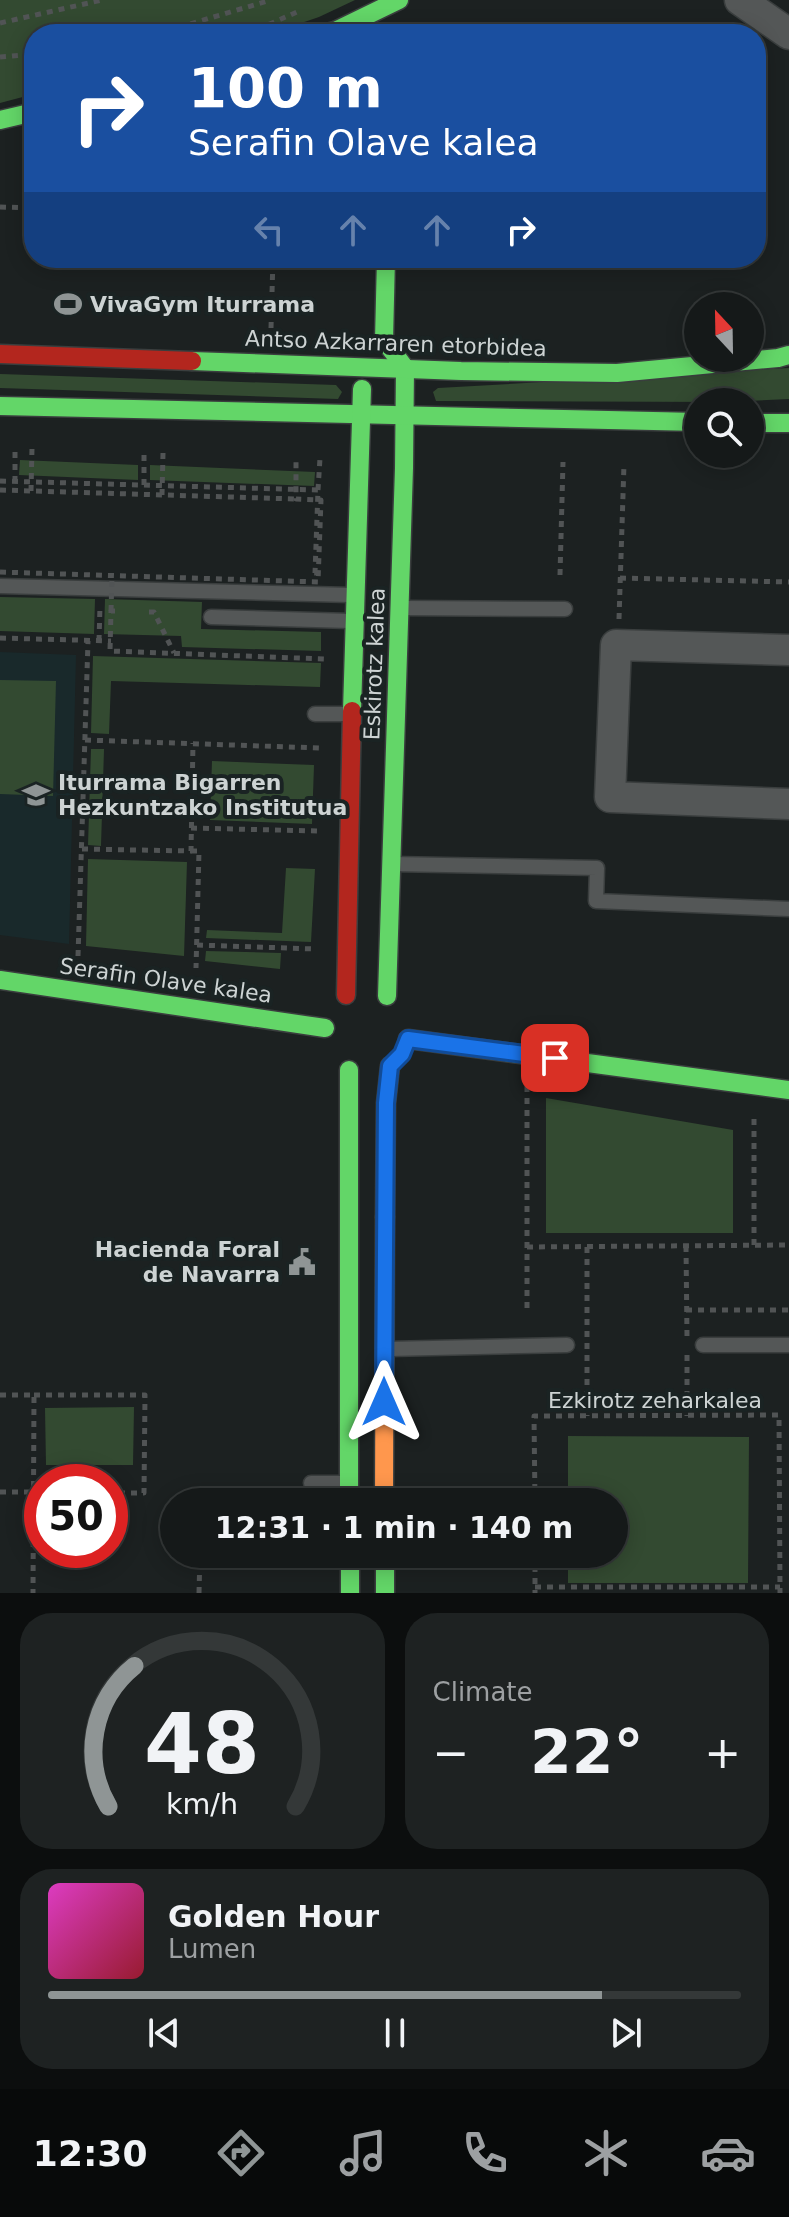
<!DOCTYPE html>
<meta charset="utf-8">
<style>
:root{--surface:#151919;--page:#1e2222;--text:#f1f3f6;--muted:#9da0a2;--line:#343838;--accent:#8f9595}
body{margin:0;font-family:"DejaVu Sans",sans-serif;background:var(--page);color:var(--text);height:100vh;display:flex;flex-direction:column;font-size:30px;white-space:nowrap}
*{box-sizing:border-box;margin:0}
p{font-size:26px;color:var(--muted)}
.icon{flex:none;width:44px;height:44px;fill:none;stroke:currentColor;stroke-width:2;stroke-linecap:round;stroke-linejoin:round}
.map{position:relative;height:1593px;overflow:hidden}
.panel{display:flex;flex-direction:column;gap:20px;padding:20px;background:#0c0e0e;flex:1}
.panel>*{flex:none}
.top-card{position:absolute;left:24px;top:24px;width:742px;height:244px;border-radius:32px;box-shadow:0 4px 20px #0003,0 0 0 2px var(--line);background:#1a4fa0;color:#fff;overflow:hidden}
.needle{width:52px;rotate:338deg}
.buttons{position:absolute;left:684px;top:292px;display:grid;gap:16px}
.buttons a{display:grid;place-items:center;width:80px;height:80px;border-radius:50%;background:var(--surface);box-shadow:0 4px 20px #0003,0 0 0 2px var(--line);font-size:40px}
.speed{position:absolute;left:24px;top:1464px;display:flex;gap:16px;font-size:40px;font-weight:700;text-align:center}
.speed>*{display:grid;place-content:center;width:104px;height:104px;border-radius:50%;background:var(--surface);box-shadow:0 4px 20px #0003,0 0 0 2px var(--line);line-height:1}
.speed .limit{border:12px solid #d22;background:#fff;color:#111}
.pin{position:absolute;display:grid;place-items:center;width:68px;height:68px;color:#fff;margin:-34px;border-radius:16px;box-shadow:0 4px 12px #0006}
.me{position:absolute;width:88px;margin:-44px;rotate:0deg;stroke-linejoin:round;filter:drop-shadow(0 0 6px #0008)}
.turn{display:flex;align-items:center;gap:28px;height:168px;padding:0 32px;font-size:36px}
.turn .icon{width:104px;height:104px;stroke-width:2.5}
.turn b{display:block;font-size:56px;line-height:68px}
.lanes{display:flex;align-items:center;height:76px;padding:0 32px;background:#0003;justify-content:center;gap:40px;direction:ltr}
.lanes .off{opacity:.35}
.big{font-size:60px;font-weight:600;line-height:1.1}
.panel .tile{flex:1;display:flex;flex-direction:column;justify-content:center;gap:12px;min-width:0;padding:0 28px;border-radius:32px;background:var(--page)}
.panel .dial{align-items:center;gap:0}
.dial svg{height:208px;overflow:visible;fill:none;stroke:var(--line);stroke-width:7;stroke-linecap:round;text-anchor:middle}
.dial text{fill:var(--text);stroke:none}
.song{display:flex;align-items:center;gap:24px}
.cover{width:96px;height:96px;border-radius:12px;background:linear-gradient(135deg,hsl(310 70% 55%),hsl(350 70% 35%))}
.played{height:8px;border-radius:4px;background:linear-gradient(90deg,var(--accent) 80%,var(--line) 80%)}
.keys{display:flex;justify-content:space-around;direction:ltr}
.heat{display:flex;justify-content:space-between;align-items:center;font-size:44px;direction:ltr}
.panel .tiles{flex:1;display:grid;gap:20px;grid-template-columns:1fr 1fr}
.tile:last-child{grid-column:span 2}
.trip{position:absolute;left:160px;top:1488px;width:468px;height:80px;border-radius:40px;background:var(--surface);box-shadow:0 4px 20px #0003,0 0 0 2px var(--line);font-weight:600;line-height:80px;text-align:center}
.menu{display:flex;height:128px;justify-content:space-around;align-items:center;background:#080a0a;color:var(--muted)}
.menu .icon{width:56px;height:56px}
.menu .active{color:var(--accent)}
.menu b{font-size:36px;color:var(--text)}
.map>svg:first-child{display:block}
</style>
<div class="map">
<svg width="789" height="1593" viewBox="0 0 789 1593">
<rect width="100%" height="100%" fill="#1c2121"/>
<polygon fill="#19292b" points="0,652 76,655 69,944 0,935"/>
<g fill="#334a31">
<polygon points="0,0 355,0 319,17 269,34 34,34 34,94 0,103"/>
<polygon points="789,368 789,399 726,402 436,401 433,392 438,388"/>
<polygon points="0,374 336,385 342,392 338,399 0,388"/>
<polygon points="20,460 138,465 138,480 19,475"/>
<polygon points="150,465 315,472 314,486 150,480"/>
<polygon points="0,597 95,599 94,634 0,631"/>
<polygon points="105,599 202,602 201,629 321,632 321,651 182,647 181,636 104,634"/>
<polygon points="93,656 321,663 320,687 111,681 109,734 91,733"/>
<polygon points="0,680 56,681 53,796 0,794"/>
<polygon points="91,749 104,749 101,846 88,845"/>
<polygon points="212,761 314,765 312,824 210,820"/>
<polygon points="88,859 187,862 184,956 86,946"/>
<polygon points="286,868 315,869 311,942 206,938 207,930 282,933"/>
<polygon points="206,951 281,953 280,969 205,961"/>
<polygon points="546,1098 733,1130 733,1233 546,1233"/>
<polygon points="134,1407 133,1465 46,1465 45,1408"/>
<polygon points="568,1436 749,1437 748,1583 568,1583 568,1554 614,1554 614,1502 568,1502"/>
</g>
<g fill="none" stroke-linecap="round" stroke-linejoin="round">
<g stroke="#3a3e3e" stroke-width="17">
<g id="lane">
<polyline points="0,586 350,595"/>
<polyline points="404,608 565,609"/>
<polyline points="211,617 350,621"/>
<polyline points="315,714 348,714"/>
<polyline points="393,864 597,868 596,901 789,909"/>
<polyline points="703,1345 789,1345"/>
<polyline points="388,1349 567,1345"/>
<polyline points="311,1483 345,1483"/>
</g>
</g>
<g stroke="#3a3e3e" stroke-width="33">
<g id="street">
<polyline points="740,0 789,34"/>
<polyline points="789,650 616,645 610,797 789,804"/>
</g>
</g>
<g stroke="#3a3e3e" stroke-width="21">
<g id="fast">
<polyline points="323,34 335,31 399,0"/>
<polyline points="0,120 34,112"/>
<polyline points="386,258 384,340 405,368 404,468 387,996"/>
<polyline points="192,361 461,371 617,373 778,358 789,355"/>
<polyline points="0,406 698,422"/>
<polyline points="750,423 789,423"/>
<polyline points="352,711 362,389"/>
<polyline points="0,980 325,1028"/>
<polyline points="408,1039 789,1090"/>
<polyline points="349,1070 349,1502"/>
<polyline points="385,1217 386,1103 390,1066"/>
<polyline points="350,1554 350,1593"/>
<polyline points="385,1554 385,1593"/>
</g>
</g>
<g stroke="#3a3e3e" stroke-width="21">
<polyline id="slow" points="384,1502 385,1217"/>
</g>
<g stroke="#3a3e3e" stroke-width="21">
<g id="jam">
<polyline points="0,354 192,361"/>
<polyline points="346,995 352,711"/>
</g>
</g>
<g stroke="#515455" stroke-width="5" stroke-dasharray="6 6" stroke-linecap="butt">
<polyline points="0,23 102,0"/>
<polyline points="156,34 271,0"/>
<polyline points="247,34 297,12"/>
<polyline points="0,57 34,54"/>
<polyline points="0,207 34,208"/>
<polyline points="271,328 273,258"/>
<polyline points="0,481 318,490 315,573 310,573"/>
<polyline points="15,482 15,447"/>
<polyline points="144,485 144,452"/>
<polyline points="0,490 296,499"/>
<polyline points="318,490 320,458"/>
<polyline points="560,575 563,462"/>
<polyline points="620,578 789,582"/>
<polyline points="115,611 111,611 110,651 324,659"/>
<polyline points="149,612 154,612 174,653"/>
<polyline points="619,619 624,464"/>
<polyline points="0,638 111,641"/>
<polyline points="99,641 100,606"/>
<polyline points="85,740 320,748"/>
<polyline points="191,828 318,831"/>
<polyline points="82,849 191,851 193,743"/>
<polyline points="191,851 199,851 196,968"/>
<polyline points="197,945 316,949"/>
<polyline points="78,956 88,641"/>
<polyline points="527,1086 527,1309"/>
<polyline points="754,1119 754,1246"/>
<polyline points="686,1246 687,1337"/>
<polyline points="527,1247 789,1245"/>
<polyline points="587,1247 587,1416"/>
<polyline points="686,1310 789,1310"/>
<polyline points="687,1355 687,1416"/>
<polyline points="0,1395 34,1395 33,1593"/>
<polyline points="34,1395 145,1395 144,1493 110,1493"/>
<polyline points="0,1492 42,1492"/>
<polyline points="535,1502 534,1416 779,1415 780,1593"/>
<polyline points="535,1554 535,1593"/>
<polyline points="535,1587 780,1587"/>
<polyline points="199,1593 200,1554"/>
</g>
<use href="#lane" stroke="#545757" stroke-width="14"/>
<use href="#street" stroke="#545757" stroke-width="30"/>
<use href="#fast" stroke="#63d668" stroke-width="18"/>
<use href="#slow" stroke="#ff974d" stroke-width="18"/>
<use href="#jam" stroke="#b3261e" stroke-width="18"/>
<g stroke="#515455" stroke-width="5" stroke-dasharray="6 6" stroke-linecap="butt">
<polyline points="31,491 32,448"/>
<polyline points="162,495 163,453"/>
<polyline points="0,572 318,582 321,500 296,499 296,457"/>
<polyline points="111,611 112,576"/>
</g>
</g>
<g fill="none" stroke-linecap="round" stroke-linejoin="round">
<g stroke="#114b97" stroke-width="20">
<polyline id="route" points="384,1402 386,1103 390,1066 402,1054 408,1039 555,1058"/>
</g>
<use href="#route" stroke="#1a73e8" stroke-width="14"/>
</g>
<defs>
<g id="stadium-bare" transform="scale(2.16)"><path d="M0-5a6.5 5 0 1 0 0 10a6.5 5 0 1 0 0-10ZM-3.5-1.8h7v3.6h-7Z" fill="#8f9595" stroke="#1a2323" stroke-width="2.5" paint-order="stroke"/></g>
<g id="school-bare" transform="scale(2.16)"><path d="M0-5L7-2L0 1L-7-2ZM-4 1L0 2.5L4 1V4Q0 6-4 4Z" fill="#8f9595" stroke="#1a2323" stroke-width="2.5" paint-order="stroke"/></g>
<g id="civic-bare" transform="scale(2.16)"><path d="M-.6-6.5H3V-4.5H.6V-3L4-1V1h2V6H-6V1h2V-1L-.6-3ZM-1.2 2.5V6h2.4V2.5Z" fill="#8f9595" stroke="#1a2323" stroke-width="2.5" paint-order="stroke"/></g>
</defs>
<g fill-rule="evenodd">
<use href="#stadium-bare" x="68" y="304"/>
<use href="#school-bare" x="36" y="795"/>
<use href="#civic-bare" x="302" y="1262"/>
</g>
<g text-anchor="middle" stroke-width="8" stroke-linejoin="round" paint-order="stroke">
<g font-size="22" font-weight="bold" fill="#cdd3d3" stroke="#1a2323" text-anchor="start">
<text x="90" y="312">VivaGym Iturrama</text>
<text x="58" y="790">Iturrama Bigarren<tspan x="58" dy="25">Hezkuntzako Institutua</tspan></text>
<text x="280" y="1257" text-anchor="end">Hacienda Foral<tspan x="280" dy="25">de Navarra</tspan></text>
</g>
<g font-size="22" fill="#cdd3d3" stroke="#1a2323">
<text transform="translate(396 343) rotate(2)" y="8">Antso Azkarraren etorbidea</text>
<text transform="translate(374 664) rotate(-88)" y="8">Eskirotz kalea</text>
<text transform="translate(166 980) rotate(8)" y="8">Serafin Olave kalea</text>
<text x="655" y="1408">Ezkirotz zeharkalea</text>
</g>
</g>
</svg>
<div class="buttons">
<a><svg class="needle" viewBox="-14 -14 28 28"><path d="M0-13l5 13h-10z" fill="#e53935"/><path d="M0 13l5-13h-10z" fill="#9da0a2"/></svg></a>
<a><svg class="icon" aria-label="search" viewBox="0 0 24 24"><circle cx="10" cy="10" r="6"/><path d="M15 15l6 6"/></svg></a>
</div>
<div class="speed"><div class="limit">50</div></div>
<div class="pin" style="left:555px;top:1058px;background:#d93025"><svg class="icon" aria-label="arrive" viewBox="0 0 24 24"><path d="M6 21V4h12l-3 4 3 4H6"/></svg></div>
<svg class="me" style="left:384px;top:1402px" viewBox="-20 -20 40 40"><path d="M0-17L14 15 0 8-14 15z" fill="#1a73e8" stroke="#fff" stroke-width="4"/></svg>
<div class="trip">12:31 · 1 min · 140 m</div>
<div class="top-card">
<div class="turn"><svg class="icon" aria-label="right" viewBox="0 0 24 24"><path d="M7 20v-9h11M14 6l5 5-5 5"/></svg><div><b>100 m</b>Serafin Olave kalea</div></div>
<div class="lanes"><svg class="icon off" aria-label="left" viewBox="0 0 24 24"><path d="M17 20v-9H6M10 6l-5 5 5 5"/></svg><svg class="icon off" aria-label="ahead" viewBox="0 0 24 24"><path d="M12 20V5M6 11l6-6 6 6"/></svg><svg class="icon off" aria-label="ahead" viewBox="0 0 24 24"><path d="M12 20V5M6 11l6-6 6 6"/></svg><svg class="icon" aria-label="right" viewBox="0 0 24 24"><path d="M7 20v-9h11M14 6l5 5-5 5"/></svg></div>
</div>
</div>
<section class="panel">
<div class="tiles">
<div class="tile dial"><svg viewBox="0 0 100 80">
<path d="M14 69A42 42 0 1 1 86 69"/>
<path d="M14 69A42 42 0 0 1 24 15" stroke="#8f9595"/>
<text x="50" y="56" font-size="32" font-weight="700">48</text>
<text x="50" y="72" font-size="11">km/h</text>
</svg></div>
<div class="tile"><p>Climate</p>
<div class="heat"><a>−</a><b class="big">22°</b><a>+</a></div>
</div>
<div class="tile">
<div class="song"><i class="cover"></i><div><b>Golden Hour</b><p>Lumen</p></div></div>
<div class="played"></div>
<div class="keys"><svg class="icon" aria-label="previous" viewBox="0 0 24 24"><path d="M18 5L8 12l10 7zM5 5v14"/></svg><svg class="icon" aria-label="pause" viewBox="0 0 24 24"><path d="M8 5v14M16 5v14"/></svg><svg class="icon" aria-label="next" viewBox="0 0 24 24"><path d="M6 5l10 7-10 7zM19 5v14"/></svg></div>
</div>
</div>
</section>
<nav class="menu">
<b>12:30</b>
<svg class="icon active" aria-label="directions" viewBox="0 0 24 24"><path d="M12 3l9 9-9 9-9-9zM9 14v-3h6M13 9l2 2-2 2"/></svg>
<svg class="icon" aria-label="music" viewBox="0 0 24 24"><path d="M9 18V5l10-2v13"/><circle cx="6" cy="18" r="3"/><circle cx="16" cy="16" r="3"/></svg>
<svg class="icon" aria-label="phone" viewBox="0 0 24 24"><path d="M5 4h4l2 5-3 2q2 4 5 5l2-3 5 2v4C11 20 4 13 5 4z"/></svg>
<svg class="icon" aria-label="climate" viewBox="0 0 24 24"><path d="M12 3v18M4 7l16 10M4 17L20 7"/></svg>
<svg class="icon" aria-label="car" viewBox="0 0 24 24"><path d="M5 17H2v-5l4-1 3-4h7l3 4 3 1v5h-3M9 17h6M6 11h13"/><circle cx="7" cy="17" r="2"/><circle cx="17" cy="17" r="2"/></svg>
</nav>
